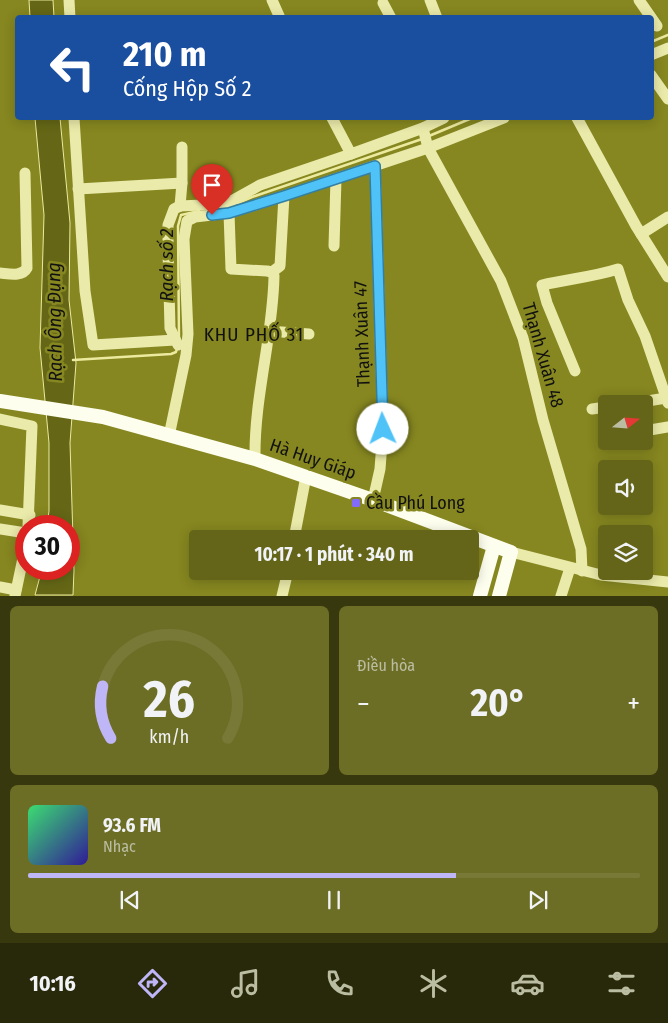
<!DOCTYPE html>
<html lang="vi">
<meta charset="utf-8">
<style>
:root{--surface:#646518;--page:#6c6e25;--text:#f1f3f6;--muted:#bbbda2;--line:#787937;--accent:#bfb6f7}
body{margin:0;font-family:"Fira Sans Condensed",sans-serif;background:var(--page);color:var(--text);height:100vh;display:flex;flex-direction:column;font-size:19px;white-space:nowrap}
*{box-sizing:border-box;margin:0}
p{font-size:16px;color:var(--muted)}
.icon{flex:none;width:28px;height:28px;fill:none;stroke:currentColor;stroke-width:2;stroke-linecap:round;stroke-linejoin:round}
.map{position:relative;height:596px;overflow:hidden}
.drawer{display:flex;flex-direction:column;gap:10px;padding:10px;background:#37380d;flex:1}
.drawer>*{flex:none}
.guide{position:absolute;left:15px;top:15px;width:639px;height:105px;border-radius:5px;box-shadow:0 2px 12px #0003;background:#1a4fa0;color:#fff;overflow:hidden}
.needle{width:32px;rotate:73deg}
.fabs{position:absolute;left:598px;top:395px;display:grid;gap:10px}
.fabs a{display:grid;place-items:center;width:55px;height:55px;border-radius:5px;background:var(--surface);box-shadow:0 2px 12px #0003;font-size:25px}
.speed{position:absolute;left:15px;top:515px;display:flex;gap:10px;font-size:25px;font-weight:700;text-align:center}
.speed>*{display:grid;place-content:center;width:65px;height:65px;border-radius:50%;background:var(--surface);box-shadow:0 2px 12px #0003;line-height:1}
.speed .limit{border:8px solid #d22;background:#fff;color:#111}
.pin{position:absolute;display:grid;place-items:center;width:42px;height:42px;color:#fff;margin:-51px -21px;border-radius:50% 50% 50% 0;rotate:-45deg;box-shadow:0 0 5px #0007}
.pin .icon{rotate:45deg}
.me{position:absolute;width:55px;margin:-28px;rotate:358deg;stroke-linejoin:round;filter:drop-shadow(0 0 4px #0008)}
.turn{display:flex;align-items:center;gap:18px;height:105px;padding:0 25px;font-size:22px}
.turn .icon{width:65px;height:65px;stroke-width:2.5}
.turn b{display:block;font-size:35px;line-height:42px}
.big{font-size:38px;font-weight:700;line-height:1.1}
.drawer .tile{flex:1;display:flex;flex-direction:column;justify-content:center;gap:8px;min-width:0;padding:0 18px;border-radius:8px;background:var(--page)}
.drawer .dial{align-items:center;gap:0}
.dial svg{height:130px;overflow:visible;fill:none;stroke:var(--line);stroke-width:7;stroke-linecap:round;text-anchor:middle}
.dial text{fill:var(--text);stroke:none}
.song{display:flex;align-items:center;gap:15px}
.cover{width:60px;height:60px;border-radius:8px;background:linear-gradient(135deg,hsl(140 70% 55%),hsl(250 70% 35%))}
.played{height:5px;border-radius:2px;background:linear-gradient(90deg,var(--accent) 70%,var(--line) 70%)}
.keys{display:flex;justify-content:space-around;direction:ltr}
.heat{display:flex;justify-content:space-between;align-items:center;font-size:28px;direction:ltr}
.drawer .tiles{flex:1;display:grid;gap:10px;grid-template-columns:1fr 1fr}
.tile:last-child{grid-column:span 2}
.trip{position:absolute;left:189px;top:530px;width:290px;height:50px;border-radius:5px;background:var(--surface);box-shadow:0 2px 12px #0003;font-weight:700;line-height:50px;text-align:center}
.tabs{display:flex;height:80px;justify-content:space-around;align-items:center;background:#28280a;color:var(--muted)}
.tabs .icon{width:35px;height:35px}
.tabs .selected{color:var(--accent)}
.tabs b{font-size:22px;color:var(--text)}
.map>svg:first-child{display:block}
</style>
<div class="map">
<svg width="668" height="596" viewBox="0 0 668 596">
<rect width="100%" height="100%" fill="#868720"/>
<g fill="#656716" stroke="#ecea9e">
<polygon points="29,0 53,0 54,17 30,17"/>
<polygon points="35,118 60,118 70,223 69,300 76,363 70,443 74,570 73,595 35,595 42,569 69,569 69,526 47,526 49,511 49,443 40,348 44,215"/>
</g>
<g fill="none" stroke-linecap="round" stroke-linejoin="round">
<g stroke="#ecea9e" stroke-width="2.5">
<polyline points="651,42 668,35"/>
<polyline points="429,136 472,118"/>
<polyline points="238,203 252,197 422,139"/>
<polyline points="179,338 178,226 181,215 199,211"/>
<polyline points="73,360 171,354 176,352 177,348"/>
</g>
<g stroke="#eaeaaa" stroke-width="11">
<polyline points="69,0 70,18"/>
<polyline points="272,0 280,18"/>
<polyline points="430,0 437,18"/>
<polyline points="639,0 657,26"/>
<polyline points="383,3 391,18"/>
<polyline points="651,55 668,48"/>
<polyline points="651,75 668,99"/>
<polyline points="74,118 85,291 93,345 175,340"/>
<polyline points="332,118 351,154 423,128 444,118"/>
<polyline points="577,118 636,226 668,277"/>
<polyline points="423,128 428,148 501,281 523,338 543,420 581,549 582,571"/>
<polyline points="78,189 182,183"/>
<path d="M226 204 229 213 231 269 267 271 272 272 274 276C273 337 254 397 255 459"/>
<polyline points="180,206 226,204 260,185 351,154"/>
<polyline points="180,206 182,183 182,147"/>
<polyline points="641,234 668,217"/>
<polyline points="334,246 336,179"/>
<polyline points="272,272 280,266 284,196 428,148 504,118"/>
<path d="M0 273C10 274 22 277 27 268L25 173"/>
<polyline points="268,331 309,334"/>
<polyline points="178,345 170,328 168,250 168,225 174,209 180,206"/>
<path d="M575 371 547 303 542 285C568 279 593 277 618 269L628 300 645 336 668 403"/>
<polyline points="629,404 666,398"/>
<polyline points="592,409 606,407"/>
<polyline points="0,419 32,426 28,526"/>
<polyline points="644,431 668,427"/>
<polyline points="169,436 186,355 188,334 184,239 187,221 195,217 229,213 284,196"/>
<polyline points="373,500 380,469 383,429 375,166"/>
<polyline points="0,510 30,515"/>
<polyline points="0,529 26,533"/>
<polyline points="294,539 306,476"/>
<polyline points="511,552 601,575 668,582"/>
<polyline points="0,587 16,590"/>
<polyline points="15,596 26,544"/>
<polyline points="282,596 288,571"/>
<polyline points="561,596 570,568"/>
</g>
<g stroke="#fdfeee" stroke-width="14">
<polyline points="0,401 103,417 255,459 373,500 511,552 499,596"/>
<polyline points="480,596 494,546"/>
</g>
</g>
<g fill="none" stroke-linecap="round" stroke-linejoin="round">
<g stroke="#337fa1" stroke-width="12">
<polyline id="route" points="212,215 229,213 284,196 375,166 383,429"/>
</g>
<use href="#route" stroke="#4fc3f7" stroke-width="9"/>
</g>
<rect fill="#816bf8" stroke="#868720" stroke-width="2" x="351" y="498" width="10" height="10" rx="2.5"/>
<g text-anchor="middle" stroke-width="5" stroke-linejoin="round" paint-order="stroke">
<g font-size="18" fill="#111" stroke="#868720">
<text transform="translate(362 334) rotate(-92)" y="6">Thạnh Xuân 47</text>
<text transform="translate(543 355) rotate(74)" y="6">Thạnh Xuân 48</text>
<text transform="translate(313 459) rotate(19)" y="6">Hà Huy Giáp</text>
</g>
<g font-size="18" fill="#111" stroke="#868720" text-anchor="start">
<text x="366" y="509">Cầu Phú Long</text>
</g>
<g font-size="19" font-style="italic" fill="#111" stroke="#868720">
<text transform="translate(166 265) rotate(-90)" y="7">Rạch số 2</text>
<text transform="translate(54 322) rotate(-91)" y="7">Rạch Ông Đụng</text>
</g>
<g font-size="19" letter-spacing="1" fill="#111" stroke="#868720">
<text x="254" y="341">KHU PHỐ 31</text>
</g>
</g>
</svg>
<div class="fabs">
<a><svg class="needle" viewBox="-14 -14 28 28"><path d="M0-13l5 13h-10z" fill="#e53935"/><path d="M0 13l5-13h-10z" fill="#bbbda2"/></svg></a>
<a><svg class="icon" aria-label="sound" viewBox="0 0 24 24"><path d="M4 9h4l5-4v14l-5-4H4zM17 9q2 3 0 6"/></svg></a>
<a><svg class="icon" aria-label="layers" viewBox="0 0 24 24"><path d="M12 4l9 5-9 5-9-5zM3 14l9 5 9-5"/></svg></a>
</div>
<div class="speed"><div class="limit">30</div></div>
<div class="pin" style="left:212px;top:215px;background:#d93025"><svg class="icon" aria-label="arrive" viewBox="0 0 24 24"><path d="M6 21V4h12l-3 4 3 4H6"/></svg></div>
<svg class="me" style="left:383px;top:429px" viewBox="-20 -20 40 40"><circle r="19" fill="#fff"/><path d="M0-13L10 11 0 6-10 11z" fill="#4fc3f7"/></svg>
<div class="trip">10:17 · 1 phút · 340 m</div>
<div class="guide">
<div class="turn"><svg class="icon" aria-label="left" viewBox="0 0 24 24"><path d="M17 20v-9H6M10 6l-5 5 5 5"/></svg><div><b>210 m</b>Cống Hộp Số 2</div></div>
</div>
</div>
<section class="drawer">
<div class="tiles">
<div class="tile dial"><svg viewBox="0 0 100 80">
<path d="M14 69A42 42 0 1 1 86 69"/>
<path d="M14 69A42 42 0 0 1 9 37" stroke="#bfb6f7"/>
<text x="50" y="56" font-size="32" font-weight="700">26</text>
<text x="50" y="72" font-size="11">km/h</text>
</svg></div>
<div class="tile"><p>Điều hòa</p>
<div class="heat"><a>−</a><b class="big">20°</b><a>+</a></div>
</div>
<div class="tile">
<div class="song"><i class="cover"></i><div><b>93.6 FM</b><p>Nhạc</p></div></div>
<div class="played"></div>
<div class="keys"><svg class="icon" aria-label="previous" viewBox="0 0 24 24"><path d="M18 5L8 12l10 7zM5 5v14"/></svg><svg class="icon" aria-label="pause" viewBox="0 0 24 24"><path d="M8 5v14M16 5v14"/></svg><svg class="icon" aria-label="next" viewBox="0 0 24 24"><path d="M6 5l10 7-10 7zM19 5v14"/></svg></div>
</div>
</div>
</section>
<nav class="tabs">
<b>10:16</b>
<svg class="icon selected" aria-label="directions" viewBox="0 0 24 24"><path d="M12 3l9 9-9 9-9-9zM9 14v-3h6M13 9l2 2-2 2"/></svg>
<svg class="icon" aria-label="music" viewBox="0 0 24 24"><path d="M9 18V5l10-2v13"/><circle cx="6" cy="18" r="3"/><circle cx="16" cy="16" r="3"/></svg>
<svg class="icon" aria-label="phone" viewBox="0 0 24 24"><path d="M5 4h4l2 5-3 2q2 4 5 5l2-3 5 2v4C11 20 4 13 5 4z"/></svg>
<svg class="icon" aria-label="climate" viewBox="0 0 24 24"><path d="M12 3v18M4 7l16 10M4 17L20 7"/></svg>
<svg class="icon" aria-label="car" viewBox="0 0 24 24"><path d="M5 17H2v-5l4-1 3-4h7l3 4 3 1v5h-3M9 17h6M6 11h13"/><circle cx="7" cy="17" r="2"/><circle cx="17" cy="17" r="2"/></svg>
<svg class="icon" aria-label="filters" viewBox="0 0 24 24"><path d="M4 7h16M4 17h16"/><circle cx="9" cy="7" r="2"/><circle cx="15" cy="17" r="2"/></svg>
</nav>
